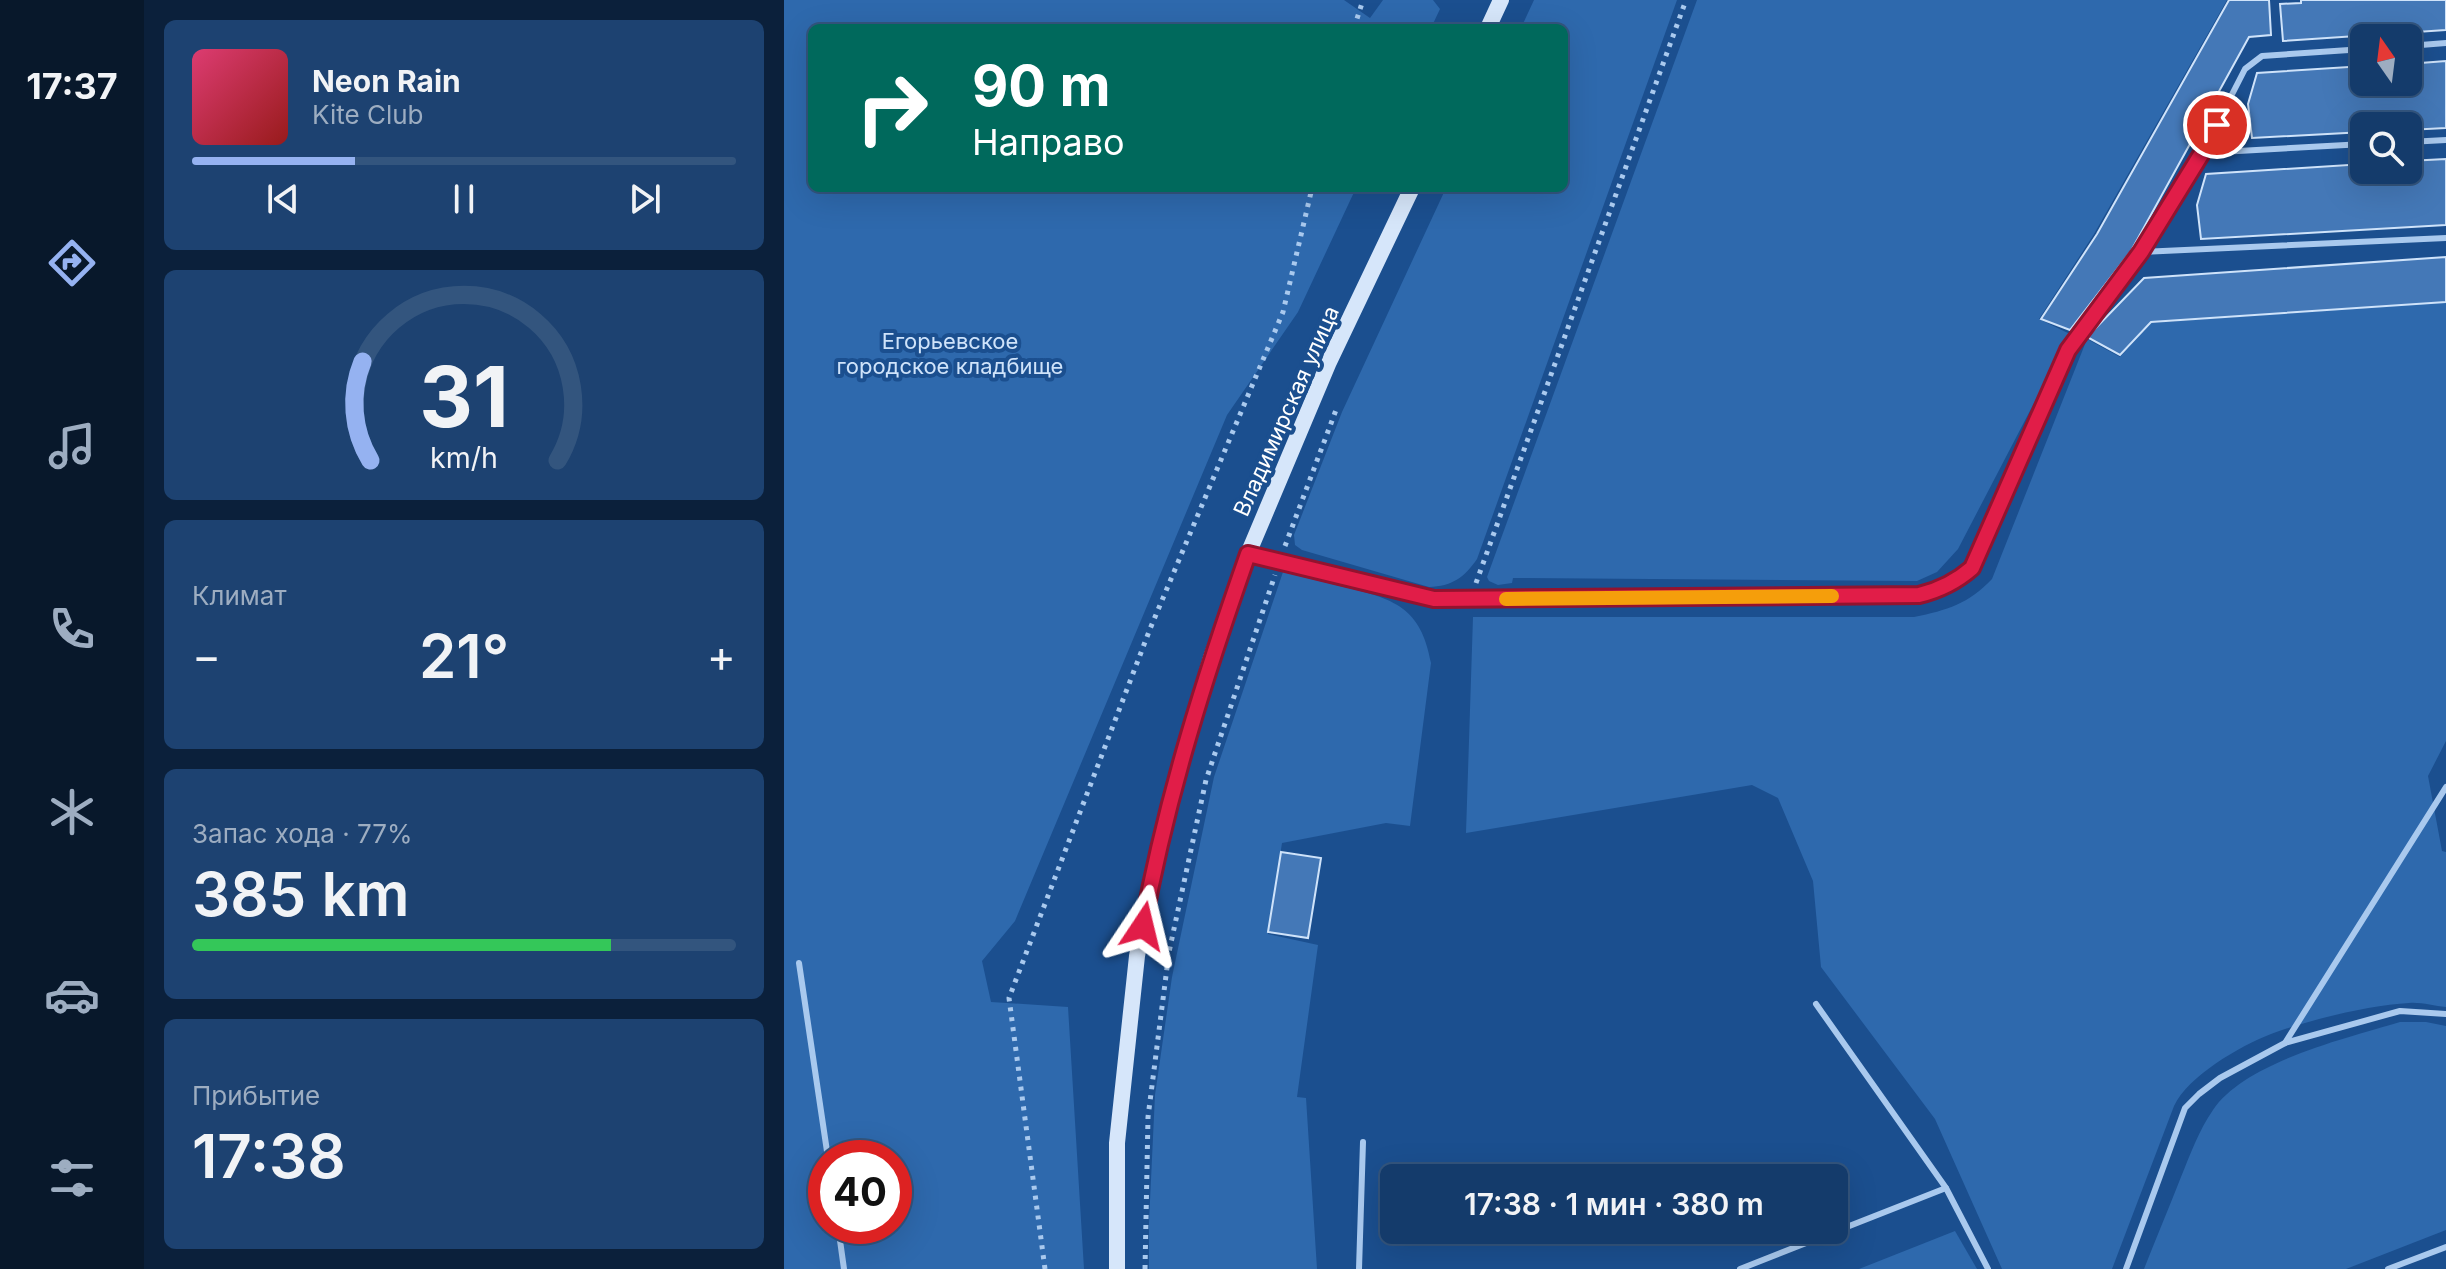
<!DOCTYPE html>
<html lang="ru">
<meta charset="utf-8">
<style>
:root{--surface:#143b6b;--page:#1d4271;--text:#f1f3f6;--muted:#9dadc1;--line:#33557e;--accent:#95b2f1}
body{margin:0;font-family:Inter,sans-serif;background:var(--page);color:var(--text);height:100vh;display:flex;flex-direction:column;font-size:30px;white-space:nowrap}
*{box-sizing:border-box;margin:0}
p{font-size:26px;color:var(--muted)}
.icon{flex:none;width:44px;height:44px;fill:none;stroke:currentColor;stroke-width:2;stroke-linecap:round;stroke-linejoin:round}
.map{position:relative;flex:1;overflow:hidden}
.sheet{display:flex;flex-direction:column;gap:20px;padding:20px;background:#0b203b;width:640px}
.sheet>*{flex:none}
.hud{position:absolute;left:24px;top:24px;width:760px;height:168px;border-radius:12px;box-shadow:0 8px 32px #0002,0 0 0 2px var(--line);background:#00695c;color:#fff;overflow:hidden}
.needle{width:52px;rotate:346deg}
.tools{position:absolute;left:1566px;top:24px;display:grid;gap:16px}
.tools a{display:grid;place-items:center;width:72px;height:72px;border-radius:12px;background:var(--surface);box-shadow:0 8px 32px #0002,0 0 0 2px var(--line);font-size:40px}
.speed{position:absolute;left:24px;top:1140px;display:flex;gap:16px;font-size:40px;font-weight:700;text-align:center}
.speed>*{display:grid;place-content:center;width:104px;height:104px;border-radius:50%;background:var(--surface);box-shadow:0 8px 32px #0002,0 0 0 2px var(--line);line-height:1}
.speed .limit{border:12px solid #d22;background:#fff;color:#111}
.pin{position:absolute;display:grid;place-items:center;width:68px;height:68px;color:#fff;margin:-34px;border:4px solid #fff;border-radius:50%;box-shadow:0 2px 8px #0007}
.me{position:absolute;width:88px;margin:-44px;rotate:10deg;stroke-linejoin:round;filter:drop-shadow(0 0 6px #0008)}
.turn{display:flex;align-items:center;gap:28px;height:168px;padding:0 32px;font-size:36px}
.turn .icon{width:104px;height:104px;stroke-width:2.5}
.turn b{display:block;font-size:56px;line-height:68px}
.big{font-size:60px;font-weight:600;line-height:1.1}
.sheet .card{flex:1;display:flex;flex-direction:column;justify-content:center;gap:12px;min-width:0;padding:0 28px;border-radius:12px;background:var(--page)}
.sheet .dial{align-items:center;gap:0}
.dial svg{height:208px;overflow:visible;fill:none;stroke:var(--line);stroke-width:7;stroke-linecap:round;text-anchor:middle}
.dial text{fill:var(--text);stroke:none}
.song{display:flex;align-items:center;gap:24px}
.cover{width:96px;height:96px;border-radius:12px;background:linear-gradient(135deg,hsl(340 70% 55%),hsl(0 70% 35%))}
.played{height:8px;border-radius:4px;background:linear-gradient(90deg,var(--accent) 30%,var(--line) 30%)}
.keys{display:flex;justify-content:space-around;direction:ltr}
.heat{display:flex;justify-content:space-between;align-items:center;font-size:44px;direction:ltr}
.charge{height:12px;border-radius:6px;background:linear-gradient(90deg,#34c759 77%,var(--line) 0)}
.trip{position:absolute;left:596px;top:1164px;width:468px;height:80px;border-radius:12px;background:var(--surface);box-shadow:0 8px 32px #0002,0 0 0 2px var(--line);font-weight:600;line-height:80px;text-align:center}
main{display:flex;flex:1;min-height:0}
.menu{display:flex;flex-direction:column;width:144px;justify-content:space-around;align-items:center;background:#08182b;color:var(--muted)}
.menu .icon{width:56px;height:56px}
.menu .current{color:var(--accent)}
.menu b{font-size:36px;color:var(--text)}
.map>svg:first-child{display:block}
</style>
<main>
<nav class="menu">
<b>17:37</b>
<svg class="icon current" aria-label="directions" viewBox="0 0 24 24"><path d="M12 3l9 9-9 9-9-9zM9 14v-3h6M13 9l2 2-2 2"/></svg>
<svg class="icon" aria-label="music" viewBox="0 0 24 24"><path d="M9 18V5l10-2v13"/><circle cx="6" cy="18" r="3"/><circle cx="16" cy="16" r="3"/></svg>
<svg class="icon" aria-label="phone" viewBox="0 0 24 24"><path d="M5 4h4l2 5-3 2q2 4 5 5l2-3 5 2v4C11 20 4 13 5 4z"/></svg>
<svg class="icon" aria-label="climate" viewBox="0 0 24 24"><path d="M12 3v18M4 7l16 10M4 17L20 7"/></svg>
<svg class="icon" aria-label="car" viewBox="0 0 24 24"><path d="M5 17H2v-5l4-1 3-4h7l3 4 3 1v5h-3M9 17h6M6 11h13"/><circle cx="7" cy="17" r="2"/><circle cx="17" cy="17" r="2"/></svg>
<svg class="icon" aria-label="filters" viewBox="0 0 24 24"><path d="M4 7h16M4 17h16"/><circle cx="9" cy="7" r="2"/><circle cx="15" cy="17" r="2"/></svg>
</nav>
<section class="sheet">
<div class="card">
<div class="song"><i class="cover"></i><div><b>Neon Rain</b><p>Kite Club</p></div></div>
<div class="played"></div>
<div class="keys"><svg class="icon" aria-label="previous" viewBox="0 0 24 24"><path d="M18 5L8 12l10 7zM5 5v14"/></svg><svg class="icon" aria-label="pause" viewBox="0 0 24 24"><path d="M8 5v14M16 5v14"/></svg><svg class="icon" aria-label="next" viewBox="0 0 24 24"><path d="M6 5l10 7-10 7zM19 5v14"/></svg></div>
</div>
<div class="card dial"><svg viewBox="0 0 100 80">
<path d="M14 69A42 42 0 1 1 86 69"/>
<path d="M14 69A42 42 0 0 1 11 31" stroke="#95b2f1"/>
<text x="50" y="56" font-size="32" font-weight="700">31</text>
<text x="50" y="72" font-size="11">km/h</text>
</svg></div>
<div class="card"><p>Климат</p>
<div class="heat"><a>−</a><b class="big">21°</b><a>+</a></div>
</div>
<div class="card"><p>Запас хода · 77%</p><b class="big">385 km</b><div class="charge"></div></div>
<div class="card"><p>Прибытие</p><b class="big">17:38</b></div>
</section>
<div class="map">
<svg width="1662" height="1269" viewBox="0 0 1662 1269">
<rect width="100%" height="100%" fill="#1b4f8f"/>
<g fill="#2e69ad" fill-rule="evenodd">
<path d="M0 0H560L586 18 599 0H649L656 9 647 28H28V188H572L514 312 443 415 231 921 198 961 207 1002 284 1007 300 1269H0ZM42 1158H110V1226H42Z"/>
<path d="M750 0H893L693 559C680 578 668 586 645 587L518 550 511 545 510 535 558 412 662 188H780V28H737Z"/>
<polygon points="913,0 1443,0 1310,234 1255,319 1286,334 1174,549 1153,572 1133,581 729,578 728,583 714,585 705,581 703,577"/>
<path d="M1662 302V741L1644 776 1658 851 1662 852V1007C1650 1006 1637 1002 1625 1003 1586 1005 1524 1020 1487 1034 1456 1046 1404 1076 1390 1106L1328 1269H1218L1151 1119 1037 967 1029 881 994 798 968 785 682 833 689 617H1130C1164 610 1184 604 1208 579L1303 339 1336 357 1367 323Z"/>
<path d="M499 572C519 577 540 582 560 587 610 599 637 607 647 663L626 826 602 823 498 843 484 934 534 945 513 1097 522 1098 533 1269H365V1222L371 1095 388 977 430 777Z"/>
<path d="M1616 1022H1642L1662 1026V1230L1562 1269H1360C1372 1238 1385 1208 1397 1177 1406 1155 1415 1130 1429 1110 1461 1062 1563 1038 1616 1022Z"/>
<polygon points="1171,1231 1193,1269 1075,1269"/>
</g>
<g fill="#4478b7" stroke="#cfe3fa" stroke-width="2">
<polygon points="1445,0 1485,0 1487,35 1465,37 1347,251 1286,330 1257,319 1313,234"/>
<polygon points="1517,0 1662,0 1662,30 1499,41 1496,4 1517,3"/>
<polygon points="1662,61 1662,128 1624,130 1624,126 1580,126 1580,132 1468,138 1464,104 1473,73 1580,66 1580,82 1624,82 1624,64"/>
<polygon points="1662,159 1662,225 1417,239 1413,205 1422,174 1580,164 1580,170 1624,170 1624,161"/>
<polygon points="1662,257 1662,302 1367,322 1336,355 1303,337 1360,278"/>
<polygon points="497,852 537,858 524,938 484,932"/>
</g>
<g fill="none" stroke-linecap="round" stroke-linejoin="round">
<g stroke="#a9c9ee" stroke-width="5" stroke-dasharray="4 6" stroke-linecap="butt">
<polyline points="570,28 579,0"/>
<polyline points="501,546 552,410"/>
<polyline points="692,583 902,0"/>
<polyline points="261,1269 225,998 366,629 499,312 528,188"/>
<polyline points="361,1269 364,1117 385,952 422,780 491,575"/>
</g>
<g stroke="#a9c9ee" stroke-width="6">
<polyline points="1624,46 1662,43"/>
<polyline points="1624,142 1662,140"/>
<polyline points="1418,153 1461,69 1478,56 1580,49"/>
<polyline points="1357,252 1662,238"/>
<path d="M467 554 650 599 1135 595C1156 591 1172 582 1188 568L1284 350 1357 252 1418 153 1580 144"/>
<polyline points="15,963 44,1158"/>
<polyline points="1032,1004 1162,1188 1204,1269"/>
<polyline points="1501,1043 1662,787"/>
<polyline points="54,1226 60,1269"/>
<polyline points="575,1269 579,1142"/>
<polyline points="956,1269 1162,1188"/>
<polyline points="1342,1269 1401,1108 1415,1094 1436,1078 1501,1043 1616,1011 1662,1014"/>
<polyline points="1604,1269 1662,1247"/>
</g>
<g stroke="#d6e6fa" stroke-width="16">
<polyline points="704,28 717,0"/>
<polyline points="333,1269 333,1143 353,956 370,866 394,770 427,658 464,554 545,362 628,188"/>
</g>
</g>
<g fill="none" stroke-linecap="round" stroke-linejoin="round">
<g stroke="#92132f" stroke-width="20">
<path id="route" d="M359 926C382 799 421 676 464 554L650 599 1135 595C1156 590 1172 582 1188 568L1284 350 1357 252 1418 153 1433 125"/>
</g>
<use href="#route" stroke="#e11d48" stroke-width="14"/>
<polyline stroke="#f59e0b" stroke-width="14" points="722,599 1048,596"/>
</g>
<g text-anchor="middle" stroke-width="8" stroke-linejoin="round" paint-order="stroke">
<g font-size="22" fill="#cfe3fa" stroke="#1b4f8f">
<text x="166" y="349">Егорьевское<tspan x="166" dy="25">городское кладбище</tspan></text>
</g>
<g font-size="22" fill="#fff" stroke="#1b4f8f">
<text transform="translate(502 411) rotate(-66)" y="8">Владимирская улица</text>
</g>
</g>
</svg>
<div class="tools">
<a><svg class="needle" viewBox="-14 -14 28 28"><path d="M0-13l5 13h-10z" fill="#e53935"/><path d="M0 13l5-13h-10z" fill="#9dadc1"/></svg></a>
<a><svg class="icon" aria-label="search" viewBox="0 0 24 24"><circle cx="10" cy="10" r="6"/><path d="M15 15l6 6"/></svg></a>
</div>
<div class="speed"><div class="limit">40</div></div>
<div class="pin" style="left:1433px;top:125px;background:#d93025"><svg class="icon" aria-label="arrive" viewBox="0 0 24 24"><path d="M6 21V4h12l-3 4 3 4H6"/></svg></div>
<svg class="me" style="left:359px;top:926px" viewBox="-20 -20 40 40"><path d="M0-17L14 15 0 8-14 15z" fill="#e11d48" stroke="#fff" stroke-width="4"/></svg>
<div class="trip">17:38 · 1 мин · 380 m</div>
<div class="hud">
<div class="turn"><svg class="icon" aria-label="right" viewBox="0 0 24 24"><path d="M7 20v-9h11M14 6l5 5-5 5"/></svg><div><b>90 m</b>Направо</div></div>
</div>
</div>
</main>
